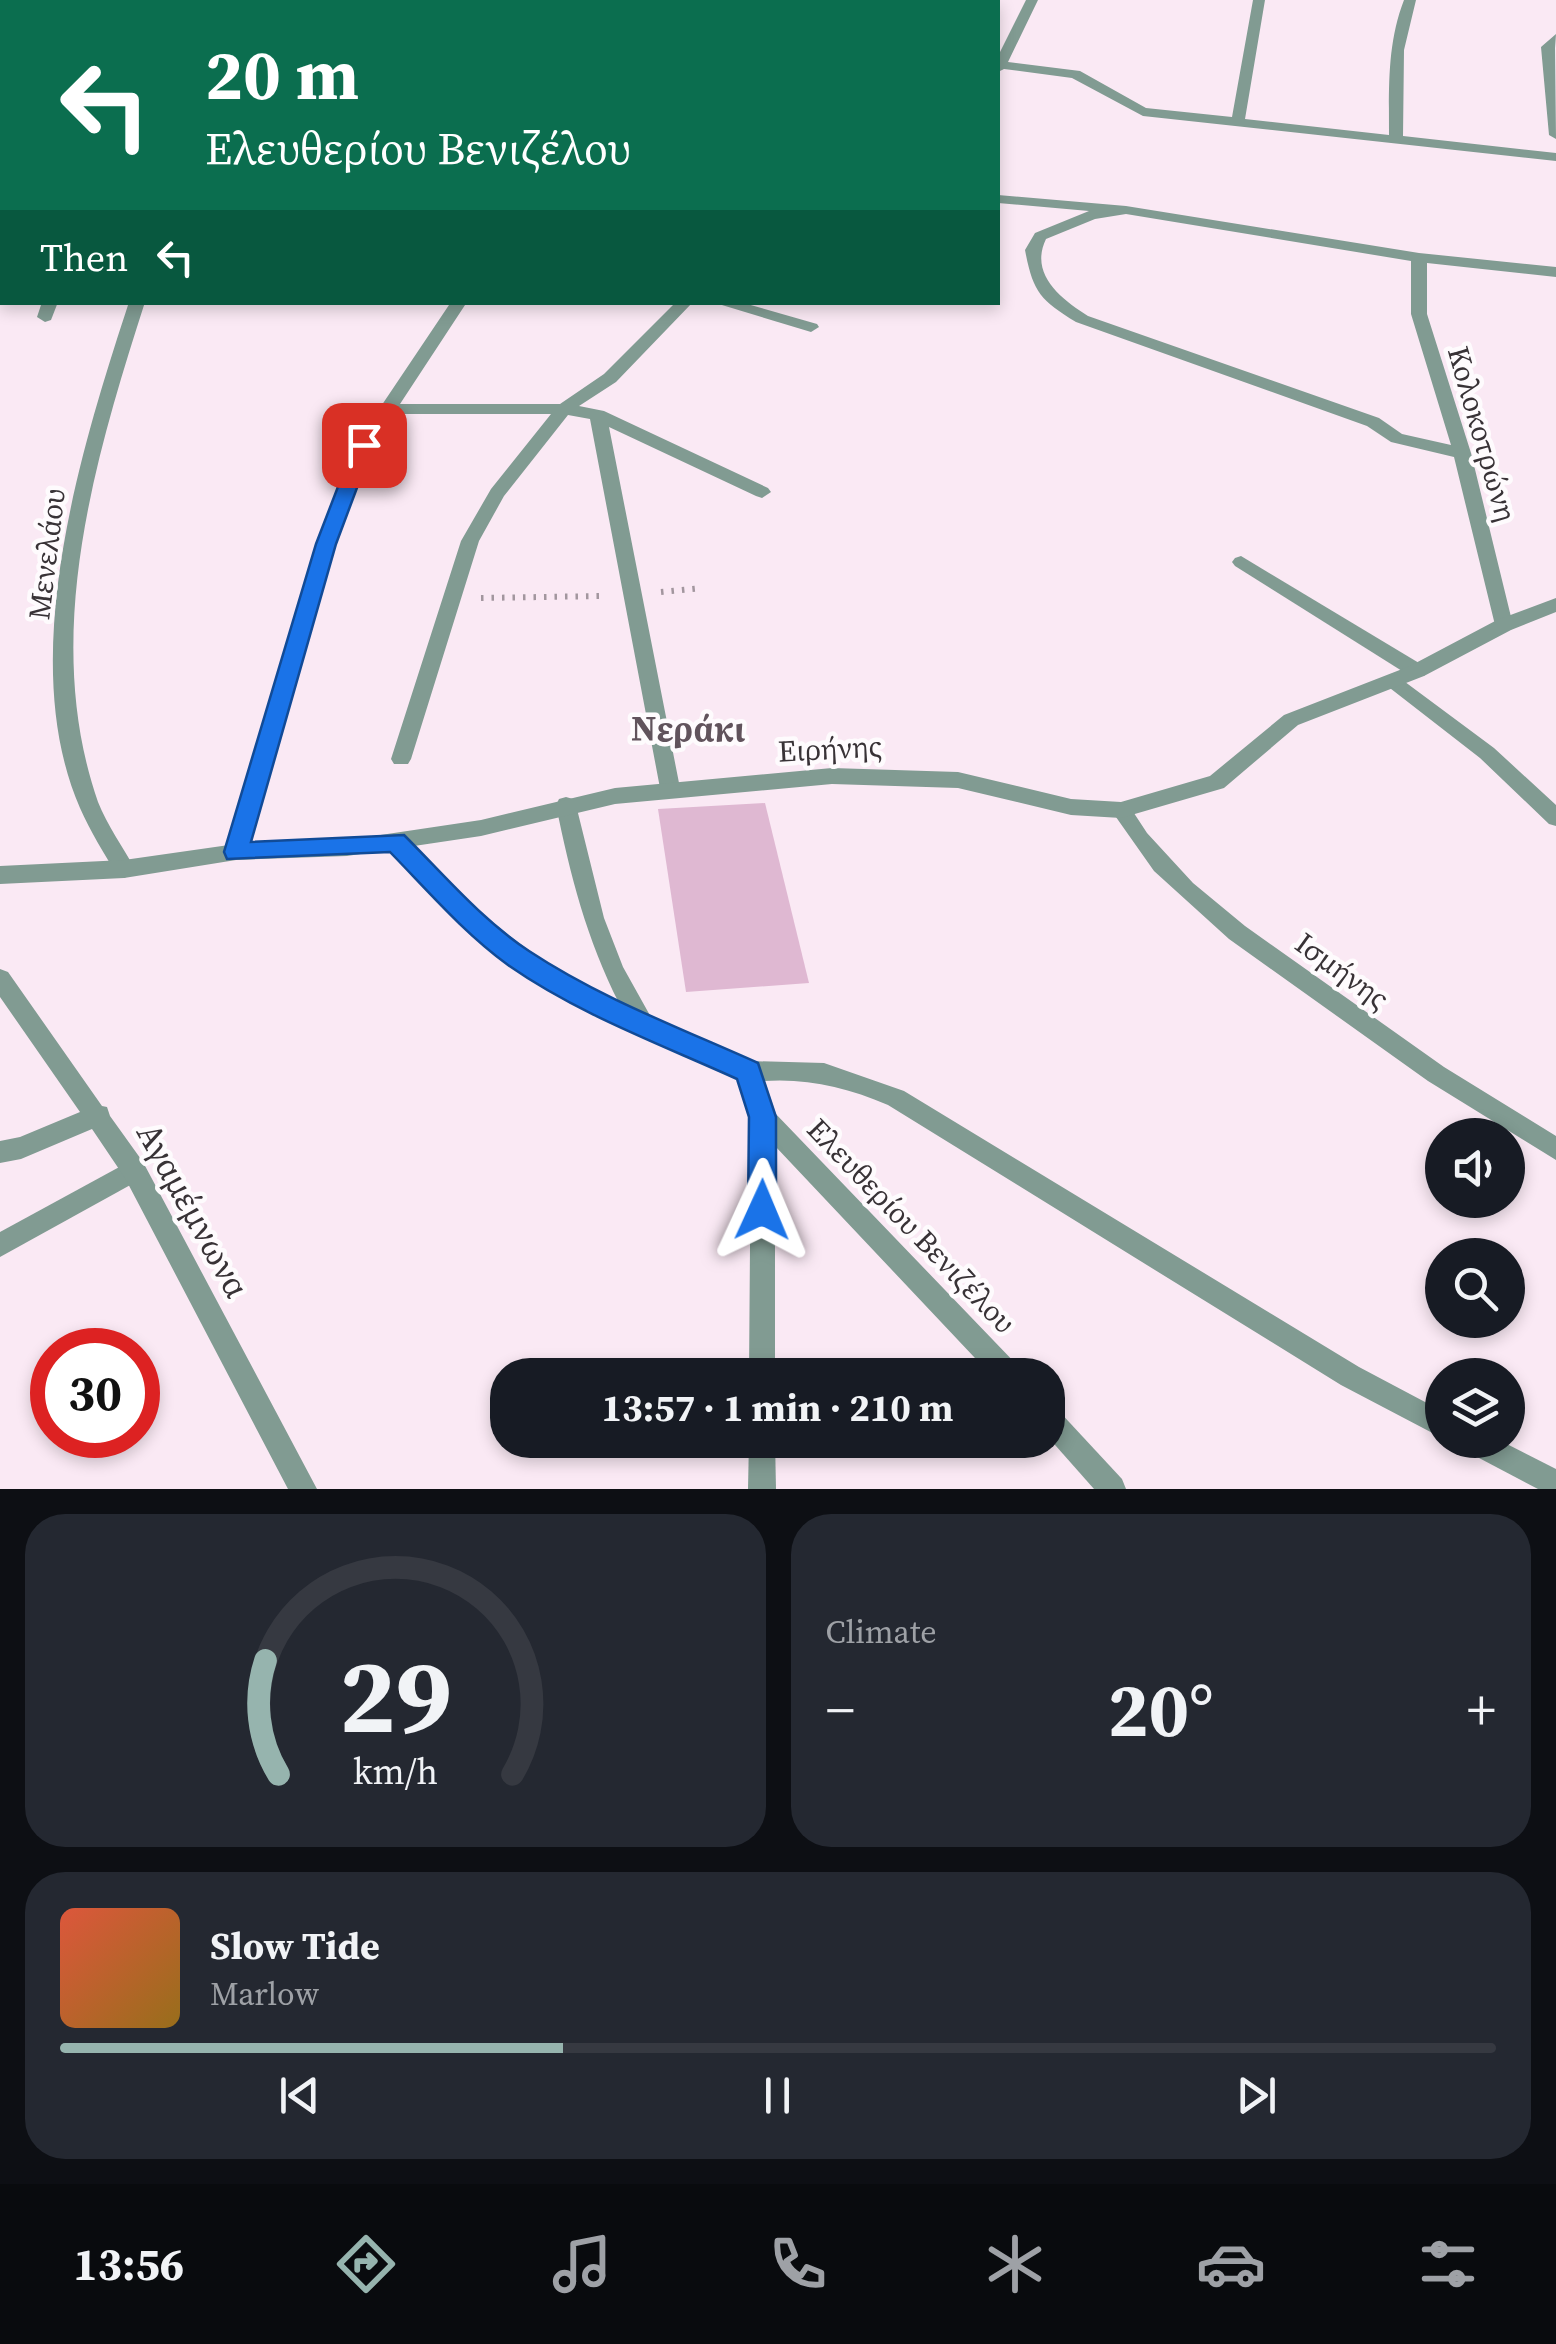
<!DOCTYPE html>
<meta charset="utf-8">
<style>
:root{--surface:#171b24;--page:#242831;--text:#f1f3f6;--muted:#9ea1a6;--line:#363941;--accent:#96b4ae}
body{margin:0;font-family:"Source Serif 4",serif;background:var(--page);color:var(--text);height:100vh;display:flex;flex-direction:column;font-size:38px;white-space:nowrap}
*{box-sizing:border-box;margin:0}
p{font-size:32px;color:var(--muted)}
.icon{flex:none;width:55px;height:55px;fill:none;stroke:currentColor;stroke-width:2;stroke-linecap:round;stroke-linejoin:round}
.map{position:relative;height:1489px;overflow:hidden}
.drawer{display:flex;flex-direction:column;gap:25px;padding:25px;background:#0d0f14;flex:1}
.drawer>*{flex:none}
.banner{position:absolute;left:0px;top:0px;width:1000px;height:305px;box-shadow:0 5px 15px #0003;background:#0b6e4f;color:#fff;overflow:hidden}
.tools{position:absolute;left:1425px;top:1118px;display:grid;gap:20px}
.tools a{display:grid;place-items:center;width:100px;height:100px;border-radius:50%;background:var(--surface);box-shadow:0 5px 15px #0003;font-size:50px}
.speed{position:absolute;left:30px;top:1328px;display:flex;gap:20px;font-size:50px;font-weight:700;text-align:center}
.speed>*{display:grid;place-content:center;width:130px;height:130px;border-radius:50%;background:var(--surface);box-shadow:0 5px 15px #0003;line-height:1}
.speed .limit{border:15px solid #d22;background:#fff;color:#111}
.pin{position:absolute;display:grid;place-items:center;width:85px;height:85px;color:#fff;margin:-42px;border-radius:20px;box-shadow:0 5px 15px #0006}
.me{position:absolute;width:110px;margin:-55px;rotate:1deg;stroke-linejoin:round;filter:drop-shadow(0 0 8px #0008)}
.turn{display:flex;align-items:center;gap:35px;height:210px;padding:0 40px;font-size:45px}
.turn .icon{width:130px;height:130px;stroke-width:2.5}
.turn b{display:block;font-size:70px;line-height:85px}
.then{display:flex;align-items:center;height:95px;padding:0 40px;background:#0003;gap:20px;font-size:38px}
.big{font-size:75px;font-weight:700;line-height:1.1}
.drawer .tile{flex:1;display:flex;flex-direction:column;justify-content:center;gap:15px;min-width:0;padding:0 35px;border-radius:40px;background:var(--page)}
.drawer .dial{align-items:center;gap:0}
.dial svg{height:260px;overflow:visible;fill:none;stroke:var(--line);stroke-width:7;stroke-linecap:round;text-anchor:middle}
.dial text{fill:var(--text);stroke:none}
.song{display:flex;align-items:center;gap:30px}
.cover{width:120px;height:120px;border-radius:15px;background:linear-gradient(135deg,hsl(10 70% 55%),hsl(40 70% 35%))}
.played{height:10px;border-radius:5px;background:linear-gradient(90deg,var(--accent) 35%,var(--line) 35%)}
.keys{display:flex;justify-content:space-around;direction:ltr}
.heat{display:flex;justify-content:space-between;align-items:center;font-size:55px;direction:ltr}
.drawer .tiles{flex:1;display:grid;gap:25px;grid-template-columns:1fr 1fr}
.tile:last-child{grid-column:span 2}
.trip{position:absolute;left:490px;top:1358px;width:575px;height:100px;border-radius:40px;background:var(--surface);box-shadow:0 5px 15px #0003;font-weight:700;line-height:100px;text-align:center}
.dock{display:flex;height:160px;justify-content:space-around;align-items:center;background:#090b0e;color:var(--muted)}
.dock .icon{width:70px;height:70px}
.dock .on{color:var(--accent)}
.dock b{font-size:45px;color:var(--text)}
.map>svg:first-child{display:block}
</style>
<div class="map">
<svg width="1556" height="1489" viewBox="0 0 1556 1489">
<rect width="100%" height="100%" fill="#fae9f4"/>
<polygon fill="#dfb8d2" points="765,803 809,983 686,992 658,809"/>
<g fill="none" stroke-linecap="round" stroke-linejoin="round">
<g stroke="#a2969e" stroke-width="6" stroke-dasharray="2.5 8" stroke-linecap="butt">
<polyline points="661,592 702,588"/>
<polyline points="481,598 603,596"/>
</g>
<g fill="#819b92" fill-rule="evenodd">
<polygon points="1393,673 1494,748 1556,805 1556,826 1549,824 1480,758 1386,685 1383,680"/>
<polygon points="134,1159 143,1162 146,1170 143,1178 0,1257 0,1232"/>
</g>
<g fill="#819b92" fill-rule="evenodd">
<polygon points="516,0 528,0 529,2 517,2"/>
<path d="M1026 0H1038L1008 62 1080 71 1146 108 1232 117 1253 0H1265L1245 119 1389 135C1389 88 1387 44 1404 0H1416L1404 50 1403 136 1556 153V161L1143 116 1072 78 1004 69 998 72V56Z"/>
<polygon points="1556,34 1555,48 1556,139 1549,135 1541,47"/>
<path d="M998 195 1126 206 1419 253 1556 267V277L1427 263V314L1471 453 1513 625 1511 630H1497L1495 625 1454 457 1391 442 1367 426 1076 322C1040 300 1033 292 1025 250L1035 233 1089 211 998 203ZM1126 214 1411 261V314L1451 445 1402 434 1379 418 1088 316C1061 299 1029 274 1046 239L1095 219Z"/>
<polygon points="42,302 58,302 51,320 45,322 37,317"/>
<path d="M129 302H145C94 461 41 638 98 802 107 825 123 847 135 869L131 875 124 878 117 875C104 853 90 831 80 808 15 659 81 449 129 302Z"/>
<polygon points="451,302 467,302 400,404 560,404 604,374 676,302 693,302 616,382 579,406 604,411 768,488 771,492 762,498 756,496 609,427 680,788 677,794 663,794 660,788 590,419 568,415 504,496 479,541 411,759 408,764 394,764 391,759 461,541 491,489 551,414 393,414 372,445 335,544 247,852 243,858 229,858 225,852 317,544 355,445"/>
<polygon points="712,302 740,302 817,324 819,327 811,332"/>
<polygon points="1241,556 1424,666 1427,671 1424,676 1410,676 1235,566 1232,562 1235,558"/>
<path d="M566 797 573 799 576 805 604 918 623 967 652 1019 749 1061 824 1063 904 1091 1359 1367 1442 1411V1438L1341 1385 888 1105C846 1087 808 1078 763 1081L773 1111 1018 1366 1022 1375H991L775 1146V1375H749L751 1117 739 1078C621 1028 515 982 426 888 413 873 395 859 386 842L389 836H403C475 910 525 958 619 1003 587 940 570 875 556 805L559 799Z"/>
<polygon points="1121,802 1128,804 1147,833 1193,883 1245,926 1444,1067 1556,1136 1556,1160 1428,1081 1229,939 1154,871 1111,810 1114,804"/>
<polygon points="0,969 8,972 102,1106 107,1107 110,1116 143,1162 317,1489 288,1489 125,1178 92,1129 21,1159 0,1163 0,1141 20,1137 80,1112 0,997"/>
<polygon points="1048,1405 1057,1409 1122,1479 1126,1489 1094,1489 1048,1437"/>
<polygon points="749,1440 775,1440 776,1489 748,1489"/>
<polygon points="1458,1440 1499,1440 1556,1469 1556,1489 1538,1489 1462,1449"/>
</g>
<polygon fill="#819b92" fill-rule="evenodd" points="1556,598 1556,612 1511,630 1424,676 1298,725 1224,788 1121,818 1071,815 958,788 832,784 615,804 481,836 347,856 236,860 124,878 0,884 0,866 124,860 236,844 347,840 481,820 615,788 832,768 958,772 1071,799 1121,802 1210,776 1284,715 1410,666 1497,620"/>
</g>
<path fill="#1a73e8" stroke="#114b97" stroke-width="2.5" d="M364 439 373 445 336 544 251 842 404 835C444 875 482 920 529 951 600 998 680 1028 758 1063L776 1117V1210L772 1219 762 1223 752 1219 748 1210 749 1117 737 1079C660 1044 578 1014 508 965 464 933 428 891 390 852L227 859 224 852 316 544 354 445Z"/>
<g text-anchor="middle" stroke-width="9" stroke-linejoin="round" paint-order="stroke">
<g font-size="30" fill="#383236" stroke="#fefbfd">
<text transform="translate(1482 434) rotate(74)" y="10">Κολοκοτρώνη</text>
<text transform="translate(47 554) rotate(-83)" y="10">Μενελάου</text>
<text transform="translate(830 749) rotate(-3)" y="10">Ειρήνης</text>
<text transform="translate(1342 971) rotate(36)" y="10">Ισμήνης</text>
<text transform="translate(911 1226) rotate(46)" y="10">Ελευθερίου Βενιζέλου</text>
</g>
<g font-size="35" font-weight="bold" fill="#61535c" stroke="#fefbfd">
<text x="688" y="741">Νεράκι</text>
</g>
<g font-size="35" fill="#383236" stroke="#fefbfd">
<text transform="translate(193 1210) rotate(61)" y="12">Αγαμέμνωνα</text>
</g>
</g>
</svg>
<div class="tools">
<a><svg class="icon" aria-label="sound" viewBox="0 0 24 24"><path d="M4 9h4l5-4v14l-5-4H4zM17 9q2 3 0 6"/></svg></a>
<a><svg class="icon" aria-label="search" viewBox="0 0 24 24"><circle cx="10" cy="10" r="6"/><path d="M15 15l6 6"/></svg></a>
<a><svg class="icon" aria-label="layers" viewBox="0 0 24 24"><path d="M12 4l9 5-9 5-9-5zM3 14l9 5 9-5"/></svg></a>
</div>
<div class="speed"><div class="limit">30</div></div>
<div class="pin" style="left:364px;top:445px;background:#d93025"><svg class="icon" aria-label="arrive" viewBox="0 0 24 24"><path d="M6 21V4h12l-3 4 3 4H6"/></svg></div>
<svg class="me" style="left:762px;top:1210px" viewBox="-20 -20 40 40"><path d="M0-17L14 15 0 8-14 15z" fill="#1a73e8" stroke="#fff" stroke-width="4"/></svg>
<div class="trip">13:57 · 1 min · 210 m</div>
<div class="banner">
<div class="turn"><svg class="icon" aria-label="left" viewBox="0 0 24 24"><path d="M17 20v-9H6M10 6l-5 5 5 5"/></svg><div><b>20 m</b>Ελευθερίου Βενιζέλου</div></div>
<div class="then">Then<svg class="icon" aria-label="left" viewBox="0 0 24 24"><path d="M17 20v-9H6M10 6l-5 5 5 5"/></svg></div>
</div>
</div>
<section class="drawer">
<div class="tiles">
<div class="tile dial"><svg viewBox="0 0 100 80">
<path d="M14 69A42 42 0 1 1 86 69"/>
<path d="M14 69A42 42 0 0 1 10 34" stroke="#96b4ae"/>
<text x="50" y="56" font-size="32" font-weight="700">29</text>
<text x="50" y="72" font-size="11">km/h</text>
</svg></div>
<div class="tile"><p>Climate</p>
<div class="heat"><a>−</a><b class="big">20°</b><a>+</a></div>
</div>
<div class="tile">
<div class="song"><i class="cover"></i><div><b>Slow Tide</b><p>Marlow</p></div></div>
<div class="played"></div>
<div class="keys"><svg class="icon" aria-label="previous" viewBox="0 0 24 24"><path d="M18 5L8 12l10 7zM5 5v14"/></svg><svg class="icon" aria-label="pause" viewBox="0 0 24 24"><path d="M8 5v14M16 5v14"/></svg><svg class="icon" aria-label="next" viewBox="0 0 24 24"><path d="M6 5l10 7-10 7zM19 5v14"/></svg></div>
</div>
</div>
</section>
<nav class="dock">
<b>13:56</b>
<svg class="icon on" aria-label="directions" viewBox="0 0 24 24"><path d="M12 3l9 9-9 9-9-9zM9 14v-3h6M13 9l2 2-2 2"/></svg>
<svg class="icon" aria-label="music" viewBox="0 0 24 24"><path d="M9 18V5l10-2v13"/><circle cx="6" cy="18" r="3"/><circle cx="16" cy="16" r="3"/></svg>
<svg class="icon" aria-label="phone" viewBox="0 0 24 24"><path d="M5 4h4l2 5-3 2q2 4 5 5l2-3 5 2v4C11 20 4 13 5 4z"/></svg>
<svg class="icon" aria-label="climate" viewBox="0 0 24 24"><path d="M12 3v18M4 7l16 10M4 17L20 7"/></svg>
<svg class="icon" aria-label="car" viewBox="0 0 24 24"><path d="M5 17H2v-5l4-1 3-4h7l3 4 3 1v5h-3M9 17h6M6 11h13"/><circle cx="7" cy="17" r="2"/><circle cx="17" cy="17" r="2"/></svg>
<svg class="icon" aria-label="filters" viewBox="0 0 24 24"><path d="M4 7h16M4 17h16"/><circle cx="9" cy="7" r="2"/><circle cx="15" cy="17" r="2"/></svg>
</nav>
